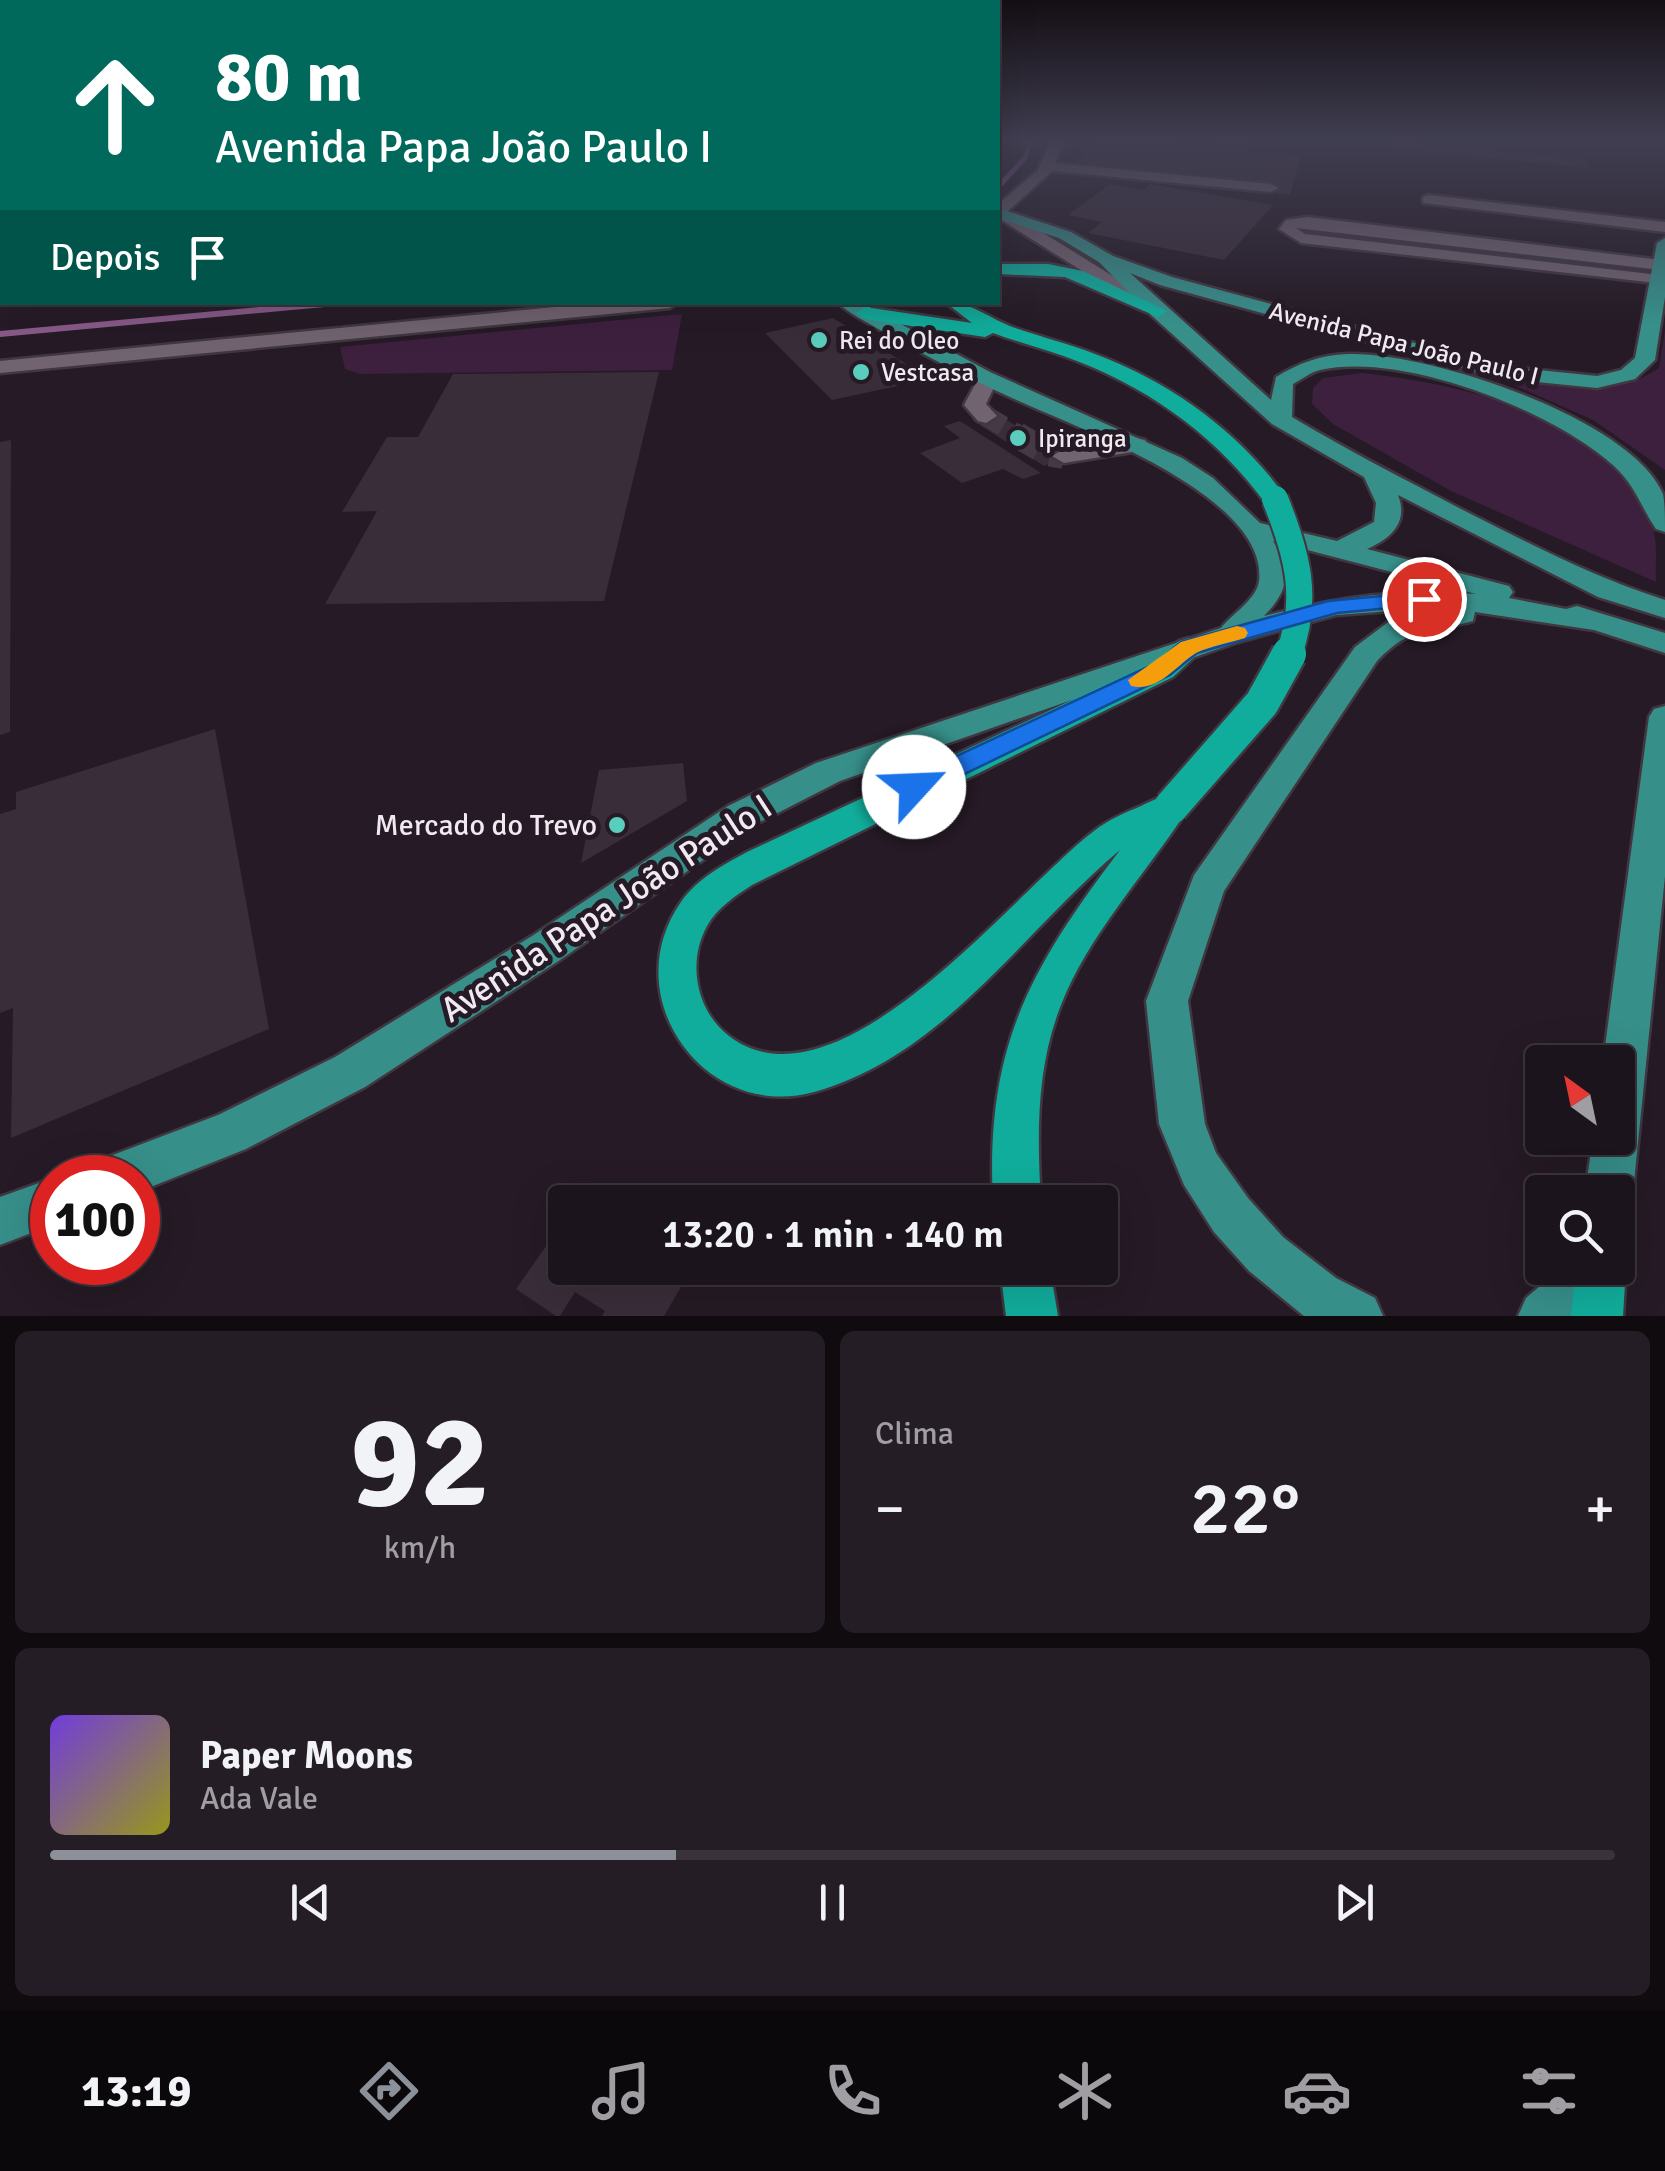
<!DOCTYPE html>
<html lang="pt">
<meta charset="utf-8">
<style>
:root{--surface:#1c141c;--page:#251d25;--text:#f1f3f6;--muted:#a09ea3;--line:#3a333b;--accent:#8c9099}
body{margin:0;font-family:Signika,sans-serif;background:var(--page);color:var(--text);height:100vh;display:flex;flex-direction:column;font-size:38px;white-space:nowrap}
*{box-sizing:border-box;margin:0}
p{font-size:32px;color:var(--muted)}
.icon{flex:none;width:55px;height:55px;fill:none;stroke:currentColor;stroke-width:2;stroke-linecap:round;stroke-linejoin:round}
.map{position:relative;height:1316px;overflow:hidden}
.drawer{display:flex;flex-direction:column;gap:15px;padding:15px;background:#0f0b0f;flex:1}
.drawer>*{flex:none}
.guide{position:absolute;left:0px;top:0px;width:1000px;height:305px;box-shadow:0 10px 40px #0002,0 0 0 2px var(--line);background:#00695c;color:#fff;overflow:hidden}
.needle{width:65px;rotate:327deg}
.controls{position:absolute;left:1525px;top:1045px;display:grid;gap:20px}
.controls a{display:grid;place-items:center;width:110px;height:110px;border-radius:10px;background:var(--surface);box-shadow:0 10px 40px #0002,0 0 0 2px var(--line);font-size:50px}
.speed{position:absolute;left:30px;top:1155px;display:flex;gap:20px;font-size:50px;font-weight:700;text-align:center}
.speed>*{display:grid;place-content:center;width:130px;height:130px;border-radius:50%;background:var(--surface);box-shadow:0 10px 40px #0002,0 0 0 2px var(--line);line-height:1}
.speed .limit{border:15px solid #d22;background:#fff;color:#111}
.pin{position:absolute;display:grid;place-items:center;width:85px;height:85px;color:#fff;margin:-42px;border:5px solid #fff;border-radius:50%;box-shadow:0 2px 10px #0007}
.me{position:absolute;width:110px;margin:-55px;rotate:65deg;stroke-linejoin:round;filter:drop-shadow(0 0 8px #0008)}
.turn{display:flex;align-items:center;gap:35px;height:210px;padding:0 50px;font-size:45px}
.turn .icon{width:130px;height:130px;stroke-width:2.5}
.turn b{display:block;font-size:70px;line-height:85px}
.then{display:flex;align-items:center;height:95px;padding:0 50px;background:#0003;gap:20px;font-size:38px}
.big{font-size:75px;font-weight:600;line-height:1.1}
.drawer .tile{flex:1;display:flex;flex-direction:column;justify-content:center;gap:15px;min-width:0;padding:0 35px;border-radius:15px;background:var(--page)}
.drawer .dial{align-items:center;gap:0}
.dial b{font-size:130px;line-height:1}
.song{display:flex;align-items:center;gap:30px}
.cover{width:120px;height:120px;border-radius:15px;background:linear-gradient(135deg,hsl(260 70% 55%),hsl(60 70% 35%))}
.played{height:10px;border-radius:5px;background:linear-gradient(90deg,var(--accent) 40%,var(--line) 40%)}
.keys{display:flex;justify-content:space-around;direction:ltr}
.heat{display:flex;justify-content:space-between;align-items:center;font-size:55px;direction:ltr}
.drawer .tiles{flex:1;display:grid;gap:15px;grid-template-columns:1fr 1fr}
.tile:last-child{grid-column:span 2}
.trip{position:absolute;left:548px;top:1185px;width:570px;height:100px;border-radius:10px;background:var(--surface);box-shadow:0 10px 40px #0002,0 0 0 2px var(--line);font-weight:600;line-height:100px;text-align:center}
.menu{display:flex;height:160px;justify-content:space-around;align-items:center;background:#0b080b;color:var(--muted)}
.menu .icon{width:70px;height:70px}
.menu .active{color:var(--accent)}
.menu b{font-size:45px;color:var(--text)}
.map>svg:first-child{display:block}
</style>
<div class="map">
<svg width="1665" height="1316" viewBox="0 0 1665 1316">
<rect width="100%" height="100%" fill="#251a25"/>
<g fill="#3d203e">
<polygon points="682,314 672,370 360,374 345,369 340,347"/>
<path d="M1665 330V470L1593 420 1498 378C1550 384 1614 400 1659 368Z"/>
<path d="M1362 373C1463 384 1618 417 1653 529 1658 544 1655 566 1656 582L1451 491 1333 424 1312 404 1313 388 1323 378Z"/>
</g>
<g fill="none" stroke-linecap="round" stroke-linejoin="round">
<polyline stroke="#895a89" stroke-width="5" points="998,187 1025,158 1031,141"/>
<polyline stroke="#895a89" stroke-width="6" points="0,334 346,302"/>
</g>
<g fill="#392d39">
<polygon points="1093,141 1155,141 1301,157 1290,195 1071,168"/>
<polygon points="1198,141 1250,141 1242,148"/>
<polygon points="1394,141 1587,160 1589,168 1394,148"/>
<polygon points="1110,184 1144,190 1150,184 1273,205 1224,260 1088,233 1102,222 1068,215"/>
<polygon points="833,318 878,346 930,379 832,400 765,333"/>
<polygon points="659,372 604,601 325,604 377,511 342,512 387,437 418,437 453,374"/>
<polygon points="994,412 1066,457 1044,466 972,420"/>
<polygon points="960,421 1041,473 1023,479 1003,469 962,483 920,453 960,438 944,426"/>
<polygon points="11,440 10,732 0,735 0,442"/>
<polygon points="215,729 269,1029 11,1138 13,1008 0,1013 0,814 16,809 16,792"/>
<polygon points="683,763 687,801 581,863 599,770"/>
<polygon points="565,1219 565,1268 692,1268 664,1316 602,1316 605,1311 575,1292 560,1316 556,1316 516,1289"/>
</g>
<g fill="none" stroke-linecap="round" stroke-linejoin="round">
<polyline stroke="#443944" stroke-width="20" stroke-dasharray="20 10" stroke-linecap="butt" points="986,416 1022,437"/>
<polyline stroke="#443944" stroke-width="26" stroke-dasharray="26 12" stroke-linecap="butt" points="1017,435 1048,453 1064,456"/>
<g stroke="#403740" stroke-width="5">
<g id="minor">
<polygon points="1051,141 1065,141 1055,163 1271,184 1278,188 1271,192 1052,171 1008,211 1145,296 1145,304 1138,306 998,218 998,204 1038,170"/>
<polygon points="1428,195 1665,222 1665,232 1423,203 1423,197"/>
<rect x="0" y="207" width="2" height="10"/>
<polygon points="1308,217 1661,260 1665,261 1665,269 1661,270 1296,228 1305,234 1659,275 1665,276 1665,284 1301,243 1279,229 1286,220"/>
<polygon points="2,238 2,250 0,251 0,239"/>
<polygon points="607,302 679,302 670,308 0,373 0,361"/>
<polygon points="987,373 998,379 986,404 997,416 986,423 978,421 964,405 980,375"/>
<polygon points="1137,438 1145,440 1149,445 1145,450 1064,463 1052,456 1064,449"/>
</g>
</g>
<g stroke="#403740" stroke-width="5">
<g id="major">
<path d="M998 208 1071 232 1113 256 1172 277 1499 366 1597 376 1621 370 1635 358 1657 243 1665 238V297L1655 360 1635 379 1597 388 1498 378 1160 285 1130 273 1271 400 1276 377C1299 363 1320 355 1348 354 1425 351 1631 418 1663 494 1665 504 1665 520 1665 532L1656 529C1641 507 1635 485 1614 466 1554 411 1402 351 1320 370 1311 372 1302 379 1293 384L1292 417C1347 450 1404 479 1461 509 1528 543 1593 577 1665 600V618L1598 597 1398 495C1409 523 1390 539 1367 549L1509 586 1513 592 1509 598 1566 609 1577 606 1665 633V653L1594 630 1475 612 1473 621C1430 633 1413 624 1377 661L1224 891 1188 1001 1205 1124 1216 1153 1248 1198 1283 1237 1336 1278 1375 1298 1383 1316H1304L1249 1271 1214 1232 1184 1185 1159 1124 1146 1001 1194 875 1355 647 1387 623 1433 608 1336 615 1238 642 840 781 752 826 560 960 365 1087 246 1149 138 1192V1178H91L97 1161 218 1115 335 1057 532 936 728 806 816 763 1221 628C1232 614 1257 599 1259 581 1269 495 1072 426 1012 398 967 378 925 355 882 331 867 322 849 314 837 302H860L990 372 1182 458 1213 478 1260 523 1337 541 1374 522 1376 503 1364 477 1272 424 1151 315 1099 262 1059 238 998 218ZM1273 541 1476 594C1399 588 1337 597 1264 616 1288 591 1293 572 1273 541Z"/>
<polygon points="1665,706 1665,876 1633,1192 1626,1209 1618,1212 1618,1192 1585,1192 1593,1138 1618,1138 1618,1062 1603,1062 1649,717 1654,709"/>
<polygon points="53,1178 52,1225 0,1245 0,1197"/>
<polygon points="1561,1268 1615,1268 1596,1305 1583,1316 1518,1316 1526,1298"/>
</g>
</g>
<g stroke="#403740" stroke-width="5">
<g id="highway">
<polygon points="998,264 1048,264 1083,271 1167,311 1158,317 1065,277 998,274"/>
<path d="M945 302C972 302 990 319 1015 328 1041 337 1069 344 1095 354 1172 383 1240 432 1287 499L1284 504H1266C1219 440 1157 393 1082 363 1053 351 1023 344 993 333L985 337 865 319 856 313 865 307 972 323Z"/>
<path d="M1189 638 1199 641 1204 648 1173 677 752 885C735 896 717 908 707 926 687 962 696 1011 729 1036 838 1119 1015 891 1094 831 1108 820 1124 813 1141 806 1156 799 1167 792 1183 798L1188 807 1182 818C1142 878 1087 938 1061 1005 1036 1068 1037 1136 1041 1202H993C985 1047 1030 969 1120 850 1022 932 944 1056 814 1092 704 1122 615 996 681 902 697 879 723 865 747 852L1151 663 1179 641Z"/>
<polygon points="1618,1250 1626,1268 1623,1316 1571,1316 1576,1268 1618,1268"/>
<polygon points="1000,1268 1050,1268 1058,1316 1006,1316"/>
</g>
</g>
<use href="#minor" fill="#716370" fill-rule="evenodd"/>
<use href="#major" fill="#378f8a" fill-rule="evenodd"/>
<use href="#highway" fill="#11ad9c" fill-rule="evenodd"/>
<g stroke="#403740" stroke-width="30" stroke-linecap="butt">
<path id="highway-bridge-far1" d="M1275 499C1297 553 1310 599 1288 656"/>
</g>
<g stroke="#403740" stroke-width="39" stroke-linecap="butt">
<polyline id="highway-bridge" points="1171,807 1262,703 1289,654"/>
</g>
<use href="#highway-bridge-far1" stroke="#11ad9c" stroke-width="26"/>
<use href="#highway-bridge" stroke="#11ad9c" stroke-width="34"/>
</g>
<linearGradient id="sky" x2="0" y2="1"><stop stop-color="#140e14"/><stop offset="0.43" stop-color="#403e51"/><stop offset="1" stop-color="#403e51" stop-opacity="0"/></linearGradient>
<rect width="1665" height="325" fill="url(#sky)"/>
<polygon fill="#1a73e8" stroke="#114b97" stroke-width="2.5" points="1424,592 1432,594 1435,599 1432,604 1337,613 1197,653 1170,675 923,794 905,794 901,787 905,780 1154,664 1181,642 1328,601"/>
<path fill="#f59e0b" d="M1237 626 1245 628 1248 633 1245 638C1229 643 1210 646 1196 653 1176 665 1158 693 1131 686L1128 680 1181 642Z"/>
<g fill="#5acebd" stroke="#251a25" stroke-width="4">
<circle cx="819" cy="340" r="10"/>
<circle cx="861" cy="372" r="10"/>
<circle cx="1018" cy="438" r="10"/>
<circle cx="617" cy="825" r="10"/>
</g>
<g text-anchor="middle" stroke-width="10" stroke-linejoin="round" paint-order="stroke">
<g font-size="25" fill="#f1e9f1" stroke="#251a25" text-anchor="start">
<text x="839" y="349">Rei do Oleo</text>
<text x="881" y="381">Vestcasa</text>
<text x="1038" y="447">Ipiranga</text>
</g>
<g font-size="25" fill="#f1e9f1" stroke="#251a25">
<text transform="translate(1404 343) rotate(14)" y="9">Avenida Papa João Paulo I</text>
</g>
<g font-size="30" fill="#f1e9f1" stroke="#251a25" text-anchor="end">
<text x="597" y="835">Mercado do Trevo</text>
</g>
<g font-size="35" fill="#f1e9f1" stroke="#251a25">
<text transform="translate(606 908) rotate(-33)" y="12">Avenida Papa João Paulo I</text>
</g>
</g>
</svg>
<div class="controls">
<a><svg class="needle" viewBox="-14 -14 28 28"><path d="M0-13l5 13h-10z" fill="#e53935"/><path d="M0 13l5-13h-10z" fill="#a09ea3"/></svg></a>
<a><svg class="icon" aria-label="search" viewBox="0 0 24 24"><circle cx="10" cy="10" r="6"/><path d="M15 15l6 6"/></svg></a>
</div>
<div class="speed"><div class="limit">100</div></div>
<div class="pin" style="left:1424px;top:599px;background:#d93025"><svg class="icon" aria-label="arrive" viewBox="0 0 24 24"><path d="M6 21V4h12l-3 4 3 4H6"/></svg></div>
<svg class="me" style="left:914px;top:787px" viewBox="-20 -20 40 40"><circle r="19" fill="#fff"/><path d="M0-13L10 11 0 6-10 11z" fill="#1a73e8"/></svg>
<div class="trip">13:20 · 1 min · 140 m</div>
<div class="guide">
<div class="turn"><svg class="icon" aria-label="ahead" viewBox="0 0 24 24"><path d="M12 20V5M6 11l6-6 6 6"/></svg><div><b>80 m</b>Avenida Papa João Paulo I</div></div>
<div class="then">Depois<svg class="icon" aria-label="arrive" viewBox="0 0 24 24"><path d="M6 21V4h12l-3 4 3 4H6"/></svg></div>
</div>
</div>
<section class="drawer">
<div class="tiles">
<div class="tile dial"><b>92</b><p>km/h</p></div>
<div class="tile"><p>Clima</p>
<div class="heat"><a>−</a><b class="big">22°</b><a>+</a></div>
</div>
<div class="tile">
<div class="song"><i class="cover"></i><div><b>Paper Moons</b><p>Ada Vale</p></div></div>
<div class="played"></div>
<div class="keys"><svg class="icon" aria-label="previous" viewBox="0 0 24 24"><path d="M18 5L8 12l10 7zM5 5v14"/></svg><svg class="icon" aria-label="pause" viewBox="0 0 24 24"><path d="M8 5v14M16 5v14"/></svg><svg class="icon" aria-label="next" viewBox="0 0 24 24"><path d="M6 5l10 7-10 7zM19 5v14"/></svg></div>
</div>
</div>
</section>
<nav class="menu">
<b>13:19</b>
<svg class="icon active" aria-label="directions" viewBox="0 0 24 24"><path d="M12 3l9 9-9 9-9-9zM9 14v-3h6M13 9l2 2-2 2"/></svg>
<svg class="icon" aria-label="music" viewBox="0 0 24 24"><path d="M9 18V5l10-2v13"/><circle cx="6" cy="18" r="3"/><circle cx="16" cy="16" r="3"/></svg>
<svg class="icon" aria-label="phone" viewBox="0 0 24 24"><path d="M5 4h4l2 5-3 2q2 4 5 5l2-3 5 2v4C11 20 4 13 5 4z"/></svg>
<svg class="icon" aria-label="climate" viewBox="0 0 24 24"><path d="M12 3v18M4 7l16 10M4 17L20 7"/></svg>
<svg class="icon" aria-label="car" viewBox="0 0 24 24"><path d="M5 17H2v-5l4-1 3-4h7l3 4 3 1v5h-3M9 17h6M6 11h13"/><circle cx="7" cy="17" r="2"/><circle cx="17" cy="17" r="2"/></svg>
<svg class="icon" aria-label="filters" viewBox="0 0 24 24"><path d="M4 7h16M4 17h16"/><circle cx="9" cy="7" r="2"/><circle cx="15" cy="17" r="2"/></svg>
</nav>
